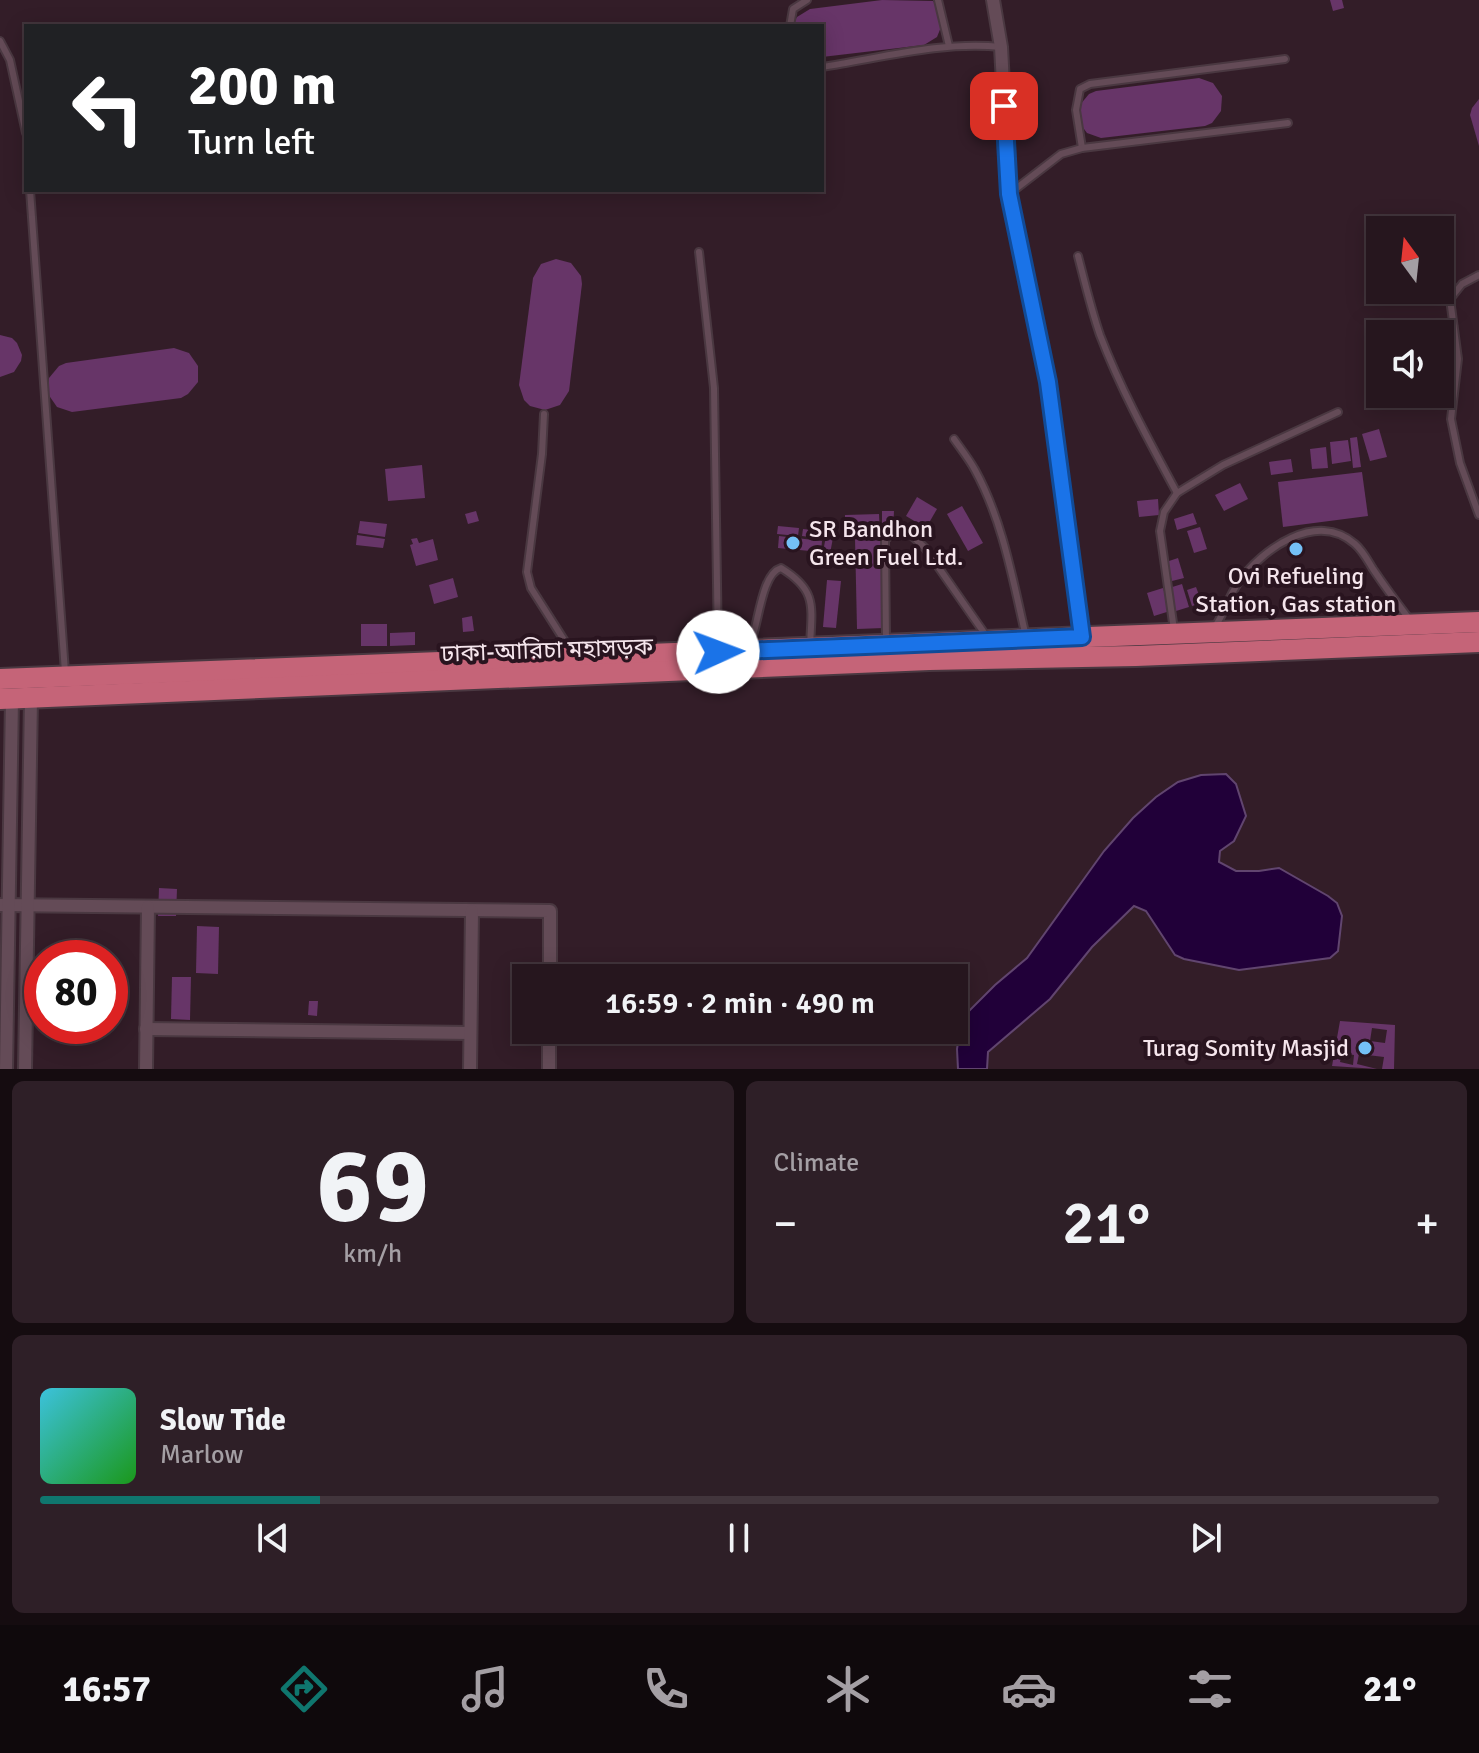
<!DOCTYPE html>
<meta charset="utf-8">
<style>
:root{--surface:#26161e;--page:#2e1f27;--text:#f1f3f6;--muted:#a49fa4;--line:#42353c;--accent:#0f766e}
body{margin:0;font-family:Signika,"Noto Sans Bengali",sans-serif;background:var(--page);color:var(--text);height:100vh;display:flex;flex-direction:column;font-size:30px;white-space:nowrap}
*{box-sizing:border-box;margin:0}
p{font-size:26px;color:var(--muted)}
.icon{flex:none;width:44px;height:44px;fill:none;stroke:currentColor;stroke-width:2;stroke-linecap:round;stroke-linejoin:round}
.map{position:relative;height:1069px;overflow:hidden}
.sheet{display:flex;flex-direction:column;gap:12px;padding:12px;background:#150c10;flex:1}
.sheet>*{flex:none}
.guide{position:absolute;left:24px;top:24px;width:800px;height:168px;border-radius:0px;box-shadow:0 4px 20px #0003,0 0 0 2px var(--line);background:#202124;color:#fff;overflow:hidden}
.needle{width:52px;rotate:345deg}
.buttons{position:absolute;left:1366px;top:216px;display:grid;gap:16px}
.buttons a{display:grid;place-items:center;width:88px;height:88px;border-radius:0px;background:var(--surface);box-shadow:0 4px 20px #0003,0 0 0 2px var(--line);font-size:40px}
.speed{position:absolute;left:24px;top:940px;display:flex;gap:16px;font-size:40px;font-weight:700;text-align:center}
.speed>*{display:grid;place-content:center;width:104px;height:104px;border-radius:50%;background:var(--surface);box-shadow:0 4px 20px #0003,0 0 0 2px var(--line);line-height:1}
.speed .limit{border:12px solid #d22;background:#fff;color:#111}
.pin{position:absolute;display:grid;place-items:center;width:68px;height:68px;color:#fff;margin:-34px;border-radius:16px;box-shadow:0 4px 12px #0006}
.me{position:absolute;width:88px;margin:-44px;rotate:88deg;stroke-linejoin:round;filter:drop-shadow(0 0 6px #0008)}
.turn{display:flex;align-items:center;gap:28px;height:168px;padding:0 32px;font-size:36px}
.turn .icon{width:104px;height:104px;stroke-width:2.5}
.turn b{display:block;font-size:56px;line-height:68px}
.big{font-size:60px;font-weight:600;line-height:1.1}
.sheet .tile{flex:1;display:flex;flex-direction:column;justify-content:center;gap:12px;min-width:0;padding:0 28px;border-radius:12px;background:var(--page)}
.sheet .dial{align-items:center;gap:0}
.dial b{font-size:104px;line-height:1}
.song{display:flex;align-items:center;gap:24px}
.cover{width:96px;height:96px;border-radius:12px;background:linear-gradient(135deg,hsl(190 70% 55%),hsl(120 70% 35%))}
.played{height:8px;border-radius:4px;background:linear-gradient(90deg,var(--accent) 20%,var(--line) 20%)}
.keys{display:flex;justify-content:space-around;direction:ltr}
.heat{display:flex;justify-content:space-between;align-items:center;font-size:44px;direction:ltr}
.sheet .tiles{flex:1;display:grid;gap:12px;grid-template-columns:1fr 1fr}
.tile:last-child{grid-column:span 2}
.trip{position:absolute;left:512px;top:964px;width:456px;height:80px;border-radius:0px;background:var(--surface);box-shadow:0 4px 20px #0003,0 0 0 2px var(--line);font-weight:600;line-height:80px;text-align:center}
.tabs{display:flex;height:128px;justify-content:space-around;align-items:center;background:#0f090c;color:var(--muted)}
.tabs .icon{width:56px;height:56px}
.tabs .selected{color:var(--accent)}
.tabs b{font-size:36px;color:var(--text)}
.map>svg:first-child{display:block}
</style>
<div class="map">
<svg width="1479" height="1069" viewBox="0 0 1479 1069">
<rect width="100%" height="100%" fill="#331d28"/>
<polygon fill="#210039" stroke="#61456f" stroke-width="2" points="1226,774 1236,784 1246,816 1234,841 1220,851 1219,862 1236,871 1259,871 1279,868 1328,896 1337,903 1342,916 1338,951 1330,958 1239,970 1184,959 1175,955 1146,911 1134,906 1092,947 1050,999 988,1052 987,1069 958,1069 957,1049 962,1018 995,985 1027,958 1104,851 1133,818 1156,797 1178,782 1201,775"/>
<g fill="#673568" fill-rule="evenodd">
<polygon points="882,0 933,1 938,7 943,22 937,37 924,45 822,57 822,26 792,26 797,17 810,9"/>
<polygon points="1330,0 1342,0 1344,8 1333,11"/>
<polygon points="1199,78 1213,83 1222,96 1221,111 1212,123 1205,126 1101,138 1087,133 1078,121 1079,106 1089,94 1096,91"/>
<polygon points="1479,99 1479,146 1470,115 1472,108"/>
<polygon points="556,259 571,263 581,276 582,284 569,391 560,405 545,410 530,406 524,400 519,385 533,278 541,264"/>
<polygon points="0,335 12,338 17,343 22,355 21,361 14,372 0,377"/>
<polygon points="174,348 189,353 198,366 198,382 188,394 181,398 72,412 57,407 48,394 49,378 59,366 66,363"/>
<polygon points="1379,429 1387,457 1370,461 1362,434"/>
<polygon points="1357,437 1361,467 1353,468 1350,438"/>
<polygon points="1348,440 1351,461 1332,464 1330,442"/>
<polygon points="1326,447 1328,468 1312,469 1310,449"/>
<polygon points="1291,459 1293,472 1271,475 1269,462"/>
<polygon points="422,465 425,498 388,501 385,469"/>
<polygon points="1362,472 1368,516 1283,527 1278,482"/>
<polygon points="1240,483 1248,499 1224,511 1215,495"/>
<polygon points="917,497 937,509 926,528 906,516"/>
<polygon points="1158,499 1159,515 1139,517 1137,501"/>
<polygon points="962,506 983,543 968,551 947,514"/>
<polygon points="476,511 479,521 468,524 465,514"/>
<polygon points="882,511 894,511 893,531 882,530"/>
<polygon points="1193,513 1197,524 1177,530 1174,519"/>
<polygon points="879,514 880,535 845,535 845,515"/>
<polygon points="360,521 387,524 385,537 358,533"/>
<polygon points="778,526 799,528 798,536 777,534"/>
<polygon points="1200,527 1207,549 1194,553 1187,531"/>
<polygon points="803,529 820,531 819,538 802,536"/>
<polygon points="827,531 834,532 830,554 823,552"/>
<polygon points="357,535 385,539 383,548 356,545"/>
<polygon points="779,536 822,541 821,552 778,548"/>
<polygon points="417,538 419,543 433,539 438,560 416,566 410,545 413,544 411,539"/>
<polygon points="855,538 882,538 884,628 857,629"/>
<polygon points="1178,558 1184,578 1172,581 1166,562"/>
<polygon points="453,578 458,597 434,604 429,585"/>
<polygon points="827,580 841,581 836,628 823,627"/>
<polygon points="1182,584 1189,607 1176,611 1169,588"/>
<polygon points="1196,587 1202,603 1192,606 1187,590"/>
<polygon points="1163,588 1170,611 1154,616 1147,593"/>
<polygon points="472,616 474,631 463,632 462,618"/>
<rect x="361" y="624" width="26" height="22"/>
<polygon points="415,632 415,645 390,646 390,633"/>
<polygon points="159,888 177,889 176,916 158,916"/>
<polygon points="197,926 219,927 218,974 196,973"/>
<polygon points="172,977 191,977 190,1020 171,1019"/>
<polygon points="309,1001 318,1001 317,1016 308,1015"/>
<path d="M1340 1021 1395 1025 1394 1069H1382L1384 1057 1359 1054 1357 1064 1377 1069 1332 1066ZM1372 1028 1387 1030 1385 1043 1370 1041ZM1342 1053 1354 1055 1353 1065 1340 1062Z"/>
</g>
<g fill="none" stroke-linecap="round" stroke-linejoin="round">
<g stroke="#4a3841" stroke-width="10">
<g id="service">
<polyline points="938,0 949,46"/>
<polyline points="790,26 793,9 807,0"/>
<polyline points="0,41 10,60 26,133"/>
<path d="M822 67C881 58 941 41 1001 47"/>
<polyline points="1082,148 1076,110 1080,89 1090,84 1285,59"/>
<polyline points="30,190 65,672"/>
<polyline points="1009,194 1061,154 1082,148 1288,123"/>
<polyline points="699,252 714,388 718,648"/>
<path d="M1078 256C1085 283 1091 309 1100 335 1121 390 1149 441 1177 493"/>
<polyline points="1479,275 1462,284 1450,299 1458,359 1451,419 1460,463 1479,515"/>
<polyline points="544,414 542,454 527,572 531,588 571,651"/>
<path d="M954 439C961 449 969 459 975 470 1003 521 1013 581 1026 637"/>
<path d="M1216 625C1225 612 1229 595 1239 582 1262 549 1317 510 1355 544 1363 551 1368 561 1373 569 1385 587 1397 603 1410 620"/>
<polyline points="1174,630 1160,531 1164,512 1177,493 1223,465 1338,412"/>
<polyline points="886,641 885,540 894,532 906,530 925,548 987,637"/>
<path d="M750 644C759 624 761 574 781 568 817 590 812 606 810 645"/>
</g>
</g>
<g stroke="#4a3841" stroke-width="16">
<g id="minor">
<polyline points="993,0 1001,47 1009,194 1048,382 1082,637"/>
<polyline points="0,905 550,911 550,978"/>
<polyline points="146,1029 470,1033"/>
<polyline points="6,1069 12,699"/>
<polyline points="25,1069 31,698"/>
<polyline points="146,1069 148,907"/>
<polyline points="470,1069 472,911"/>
<polyline points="549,1069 549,1030"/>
</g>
</g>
<g stroke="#4a3841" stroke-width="24">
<g id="trunk">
<polyline points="0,679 1479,622"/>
<polyline points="0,699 929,660 1136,656 1479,642"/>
</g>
</g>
<use href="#service" stroke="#644b57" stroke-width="6"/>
<use href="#minor" stroke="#644b57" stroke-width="12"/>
<use href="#trunk" stroke="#c56478" stroke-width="20"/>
</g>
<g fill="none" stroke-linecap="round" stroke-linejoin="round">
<g stroke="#114b97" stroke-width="20">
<polyline id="route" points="718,652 1082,637 1048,382 1009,194 1004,106"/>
</g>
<use href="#route" stroke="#1a73e8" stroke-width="14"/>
</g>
<g fill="#74c0f6" stroke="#29141f" stroke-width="3">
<circle cx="793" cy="543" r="8"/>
<circle cx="1296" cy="549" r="8"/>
<circle cx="1365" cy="1048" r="8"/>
</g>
<g text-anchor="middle" stroke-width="8" stroke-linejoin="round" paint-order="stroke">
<g font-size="24" fill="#f5e5ec" stroke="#29141f" text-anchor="start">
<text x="809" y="537">SR Bandhon<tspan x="809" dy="28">Green Fuel Ltd.</tspan></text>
<text x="1296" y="584" text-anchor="middle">Ovi Refueling<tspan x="1296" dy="28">Station, Gas station</tspan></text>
<text x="1349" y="1056" text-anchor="end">Turag Somity Masjid</text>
</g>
<g font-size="24" fill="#f5e5ec" stroke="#29141f">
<text transform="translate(547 650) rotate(-2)" y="8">ঢাকা-আরিচা মহাসড়ক</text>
</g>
</g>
</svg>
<div class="buttons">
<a><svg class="needle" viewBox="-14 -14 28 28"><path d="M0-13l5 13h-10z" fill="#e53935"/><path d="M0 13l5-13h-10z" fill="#a49fa4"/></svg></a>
<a><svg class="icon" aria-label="sound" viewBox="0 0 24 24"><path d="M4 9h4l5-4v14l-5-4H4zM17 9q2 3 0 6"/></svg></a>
</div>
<div class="speed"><div class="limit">80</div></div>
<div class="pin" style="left:1004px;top:106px;background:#d93025"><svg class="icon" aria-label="arrive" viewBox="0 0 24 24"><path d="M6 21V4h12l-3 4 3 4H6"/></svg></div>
<svg class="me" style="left:718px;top:652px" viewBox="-20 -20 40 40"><circle r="19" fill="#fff"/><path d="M0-13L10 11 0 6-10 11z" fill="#1a73e8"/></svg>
<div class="trip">16:59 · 2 min · 490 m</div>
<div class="guide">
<div class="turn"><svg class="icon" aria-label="left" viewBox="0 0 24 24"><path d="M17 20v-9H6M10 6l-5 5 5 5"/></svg><div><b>200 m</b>Turn left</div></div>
</div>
</div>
<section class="sheet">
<div class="tiles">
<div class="tile dial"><b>69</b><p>km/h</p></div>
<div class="tile"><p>Climate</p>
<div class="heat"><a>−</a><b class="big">21°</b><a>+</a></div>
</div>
<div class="tile">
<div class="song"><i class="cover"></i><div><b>Slow Tide</b><p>Marlow</p></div></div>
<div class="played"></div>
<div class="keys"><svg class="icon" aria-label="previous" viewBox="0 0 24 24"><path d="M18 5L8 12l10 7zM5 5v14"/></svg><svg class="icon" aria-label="pause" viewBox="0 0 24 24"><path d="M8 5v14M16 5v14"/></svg><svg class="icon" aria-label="next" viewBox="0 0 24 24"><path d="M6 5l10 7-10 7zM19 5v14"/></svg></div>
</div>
</div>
</section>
<nav class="tabs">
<b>16:57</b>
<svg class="icon selected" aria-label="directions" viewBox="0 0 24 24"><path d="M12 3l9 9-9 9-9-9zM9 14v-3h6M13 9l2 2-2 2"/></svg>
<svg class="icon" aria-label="music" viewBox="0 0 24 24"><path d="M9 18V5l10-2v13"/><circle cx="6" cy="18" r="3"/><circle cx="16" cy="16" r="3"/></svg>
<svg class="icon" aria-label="phone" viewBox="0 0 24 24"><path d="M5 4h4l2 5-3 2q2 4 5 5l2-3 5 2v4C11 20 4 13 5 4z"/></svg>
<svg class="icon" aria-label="climate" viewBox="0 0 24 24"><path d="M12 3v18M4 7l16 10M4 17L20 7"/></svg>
<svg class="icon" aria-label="car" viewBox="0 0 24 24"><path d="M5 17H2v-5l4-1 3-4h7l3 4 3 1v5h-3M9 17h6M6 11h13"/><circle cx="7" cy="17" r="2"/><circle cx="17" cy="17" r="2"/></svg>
<svg class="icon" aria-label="filters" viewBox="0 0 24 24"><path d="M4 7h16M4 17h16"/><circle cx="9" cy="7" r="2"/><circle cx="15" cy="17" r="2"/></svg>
<b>21°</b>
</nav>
